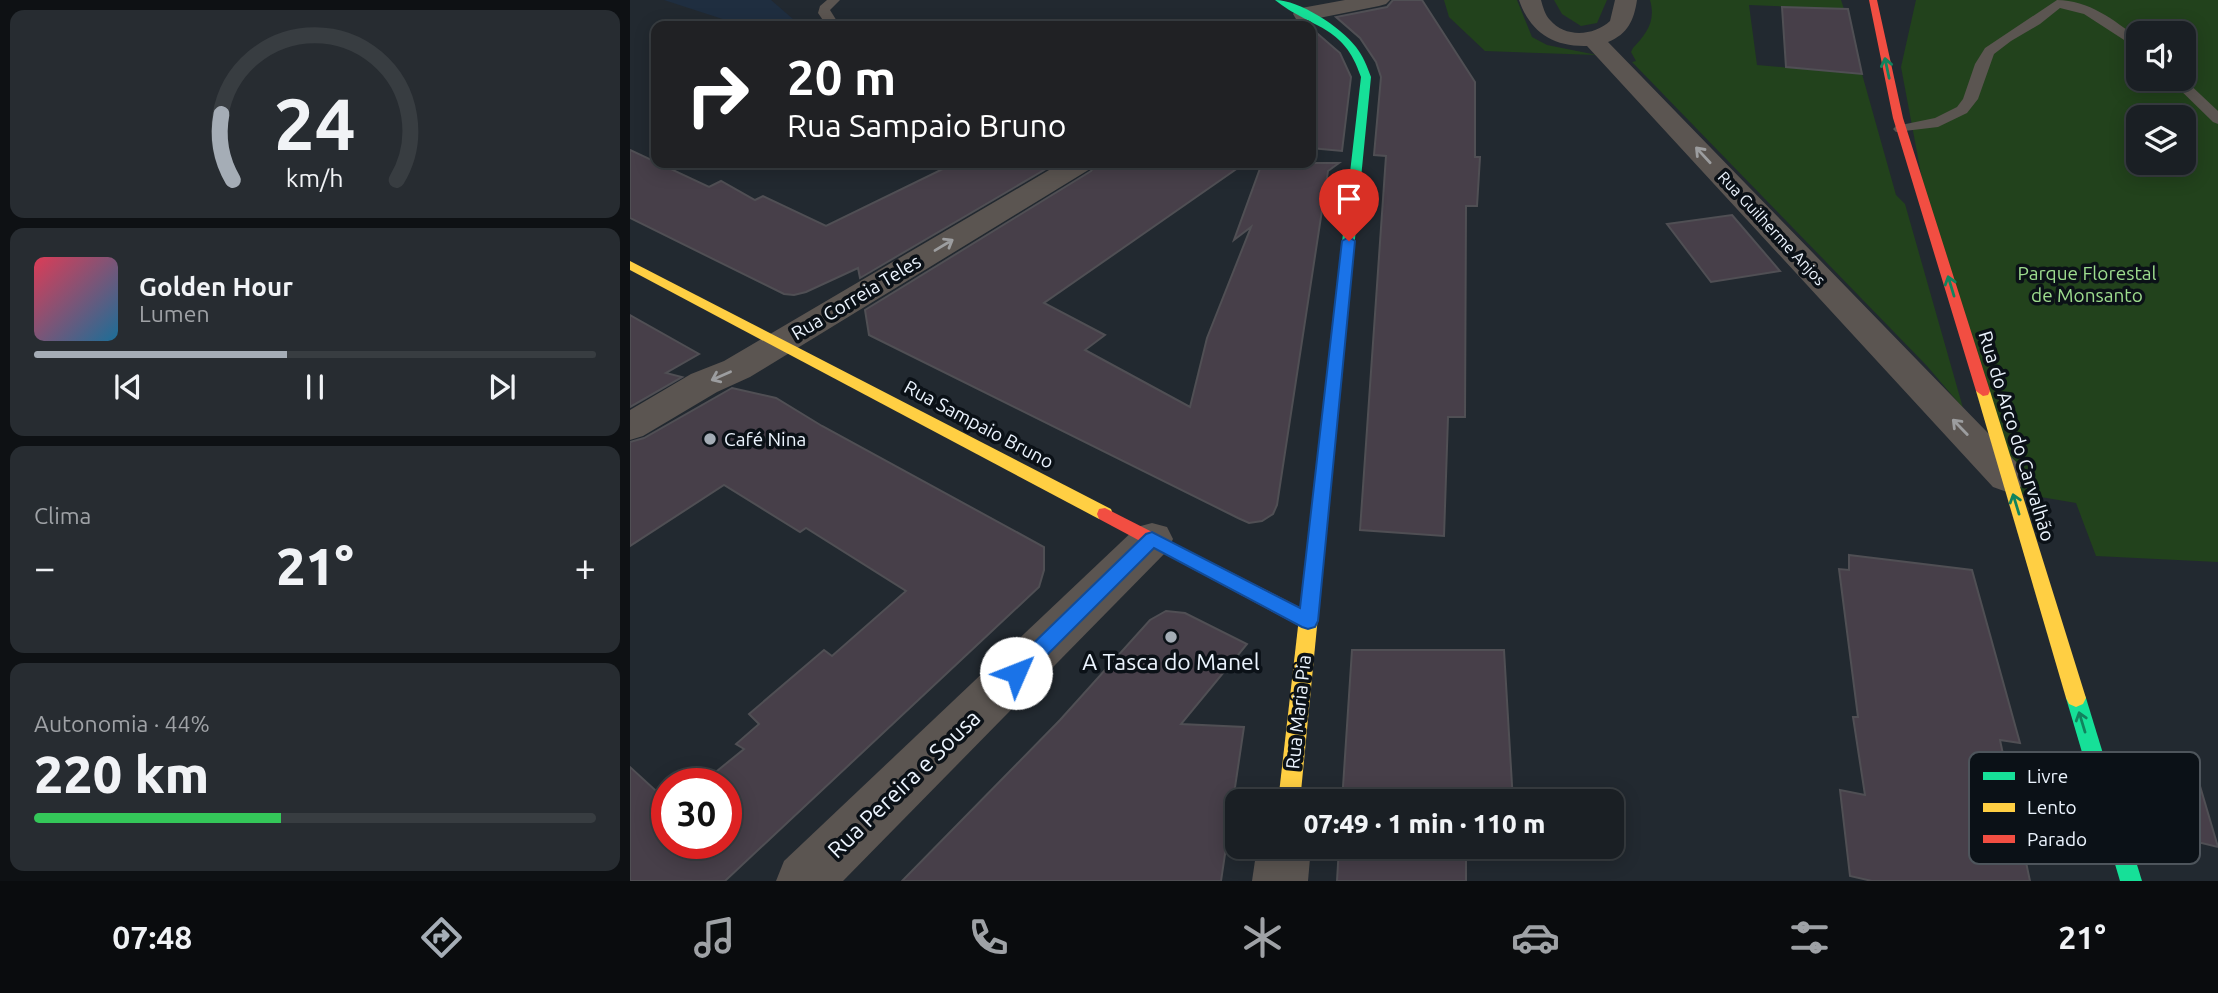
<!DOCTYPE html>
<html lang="pt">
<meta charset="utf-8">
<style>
:root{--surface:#1a1f24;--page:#272c31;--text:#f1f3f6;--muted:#9fa2a6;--line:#383d41;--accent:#a5adb6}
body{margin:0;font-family:Ubuntu,sans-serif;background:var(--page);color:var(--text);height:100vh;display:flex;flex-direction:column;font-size:26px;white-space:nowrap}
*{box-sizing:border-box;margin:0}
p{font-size:23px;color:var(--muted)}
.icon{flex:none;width:38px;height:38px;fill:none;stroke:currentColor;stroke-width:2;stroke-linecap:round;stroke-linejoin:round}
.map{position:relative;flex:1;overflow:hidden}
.details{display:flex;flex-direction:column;gap:10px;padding:10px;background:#0e1114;width:630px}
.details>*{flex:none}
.top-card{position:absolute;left:21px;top:21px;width:665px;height:147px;border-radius:14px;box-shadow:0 4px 18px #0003,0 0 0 2px var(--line);background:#202124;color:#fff;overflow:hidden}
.fabs{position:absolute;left:1496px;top:21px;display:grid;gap:14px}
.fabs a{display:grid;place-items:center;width:70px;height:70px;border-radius:14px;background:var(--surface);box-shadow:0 4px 18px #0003,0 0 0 2px var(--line);font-size:35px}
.speed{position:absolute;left:21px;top:768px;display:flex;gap:14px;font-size:35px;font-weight:700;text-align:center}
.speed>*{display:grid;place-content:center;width:91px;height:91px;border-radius:50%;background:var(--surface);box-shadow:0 4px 18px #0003,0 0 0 2px var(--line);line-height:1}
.speed .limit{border:10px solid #d22;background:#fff;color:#111}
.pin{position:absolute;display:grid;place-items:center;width:60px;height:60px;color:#fff;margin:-72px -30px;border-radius:50% 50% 50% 0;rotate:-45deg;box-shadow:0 0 7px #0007}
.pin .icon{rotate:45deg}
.me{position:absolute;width:77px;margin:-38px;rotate:46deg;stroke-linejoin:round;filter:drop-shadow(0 0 5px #0008)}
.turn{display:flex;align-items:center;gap:24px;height:147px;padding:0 21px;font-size:32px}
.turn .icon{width:91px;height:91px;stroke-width:2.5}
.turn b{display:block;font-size:49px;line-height:60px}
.big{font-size:52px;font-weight:800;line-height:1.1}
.details .widget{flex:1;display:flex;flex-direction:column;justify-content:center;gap:10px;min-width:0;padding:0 24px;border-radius:14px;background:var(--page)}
.details .dial{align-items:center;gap:0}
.dial svg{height:182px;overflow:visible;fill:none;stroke:var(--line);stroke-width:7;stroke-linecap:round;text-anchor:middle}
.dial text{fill:var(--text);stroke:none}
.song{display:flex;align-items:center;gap:21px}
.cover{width:84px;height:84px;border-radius:10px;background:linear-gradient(135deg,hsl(350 70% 55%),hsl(200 70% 35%))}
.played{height:7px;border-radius:4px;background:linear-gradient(90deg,var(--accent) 45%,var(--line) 45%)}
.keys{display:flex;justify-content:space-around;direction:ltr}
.heat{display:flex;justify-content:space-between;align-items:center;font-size:38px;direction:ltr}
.charge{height:10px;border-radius:5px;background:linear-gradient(90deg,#34c759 44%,var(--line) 0)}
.trip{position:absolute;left:595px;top:789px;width:399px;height:70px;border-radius:14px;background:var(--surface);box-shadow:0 4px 18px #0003,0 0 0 2px var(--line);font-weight:800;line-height:70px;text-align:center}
.tabs{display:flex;height:112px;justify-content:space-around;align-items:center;background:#0a0c0e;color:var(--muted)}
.tabs .icon{width:49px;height:49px}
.tabs .current{color:var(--accent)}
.tabs b{font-size:32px;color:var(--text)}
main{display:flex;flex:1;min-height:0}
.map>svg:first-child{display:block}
</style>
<main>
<section class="details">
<div class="widget dial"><svg viewBox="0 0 100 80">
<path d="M14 69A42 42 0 1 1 86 69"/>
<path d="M14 69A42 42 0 0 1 9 40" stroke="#a5adb6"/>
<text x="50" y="56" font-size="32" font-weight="700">24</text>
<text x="50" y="72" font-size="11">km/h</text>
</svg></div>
<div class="widget">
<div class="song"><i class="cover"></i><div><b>Golden Hour</b><p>Lumen</p></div></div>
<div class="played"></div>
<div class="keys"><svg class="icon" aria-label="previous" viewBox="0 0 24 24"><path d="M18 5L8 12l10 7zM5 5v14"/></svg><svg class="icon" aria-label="pause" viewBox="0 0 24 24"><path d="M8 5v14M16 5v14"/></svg><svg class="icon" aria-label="next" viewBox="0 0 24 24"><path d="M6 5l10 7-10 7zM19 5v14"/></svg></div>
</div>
<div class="widget"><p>Clima</p>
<div class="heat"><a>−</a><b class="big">21°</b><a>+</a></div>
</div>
<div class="widget"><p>Autonomia · 44%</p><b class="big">220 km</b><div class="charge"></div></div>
</section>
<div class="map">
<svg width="1588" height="881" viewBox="0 0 1588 881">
<rect width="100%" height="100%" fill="#222930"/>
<polygon fill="#1f2e40" points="34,0 141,0 171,26 114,26"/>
<g fill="#22421c" fill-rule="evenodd">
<polygon points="814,0 887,0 902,37 917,45 967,55 855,51 819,17"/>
<polygon points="924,0 977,0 967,23 951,26 932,14"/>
<path d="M1020 0H1211L1214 9 1119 5 1127 65 1232 74 1266 195 1275 204 1333 408 1297 366 1002 62 1006 61 1001 52 1003 48C1017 33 1026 21 1020 0Z"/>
<path d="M1286 0H1588V562L1466 556 1446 503 1376 491 1292 179 1271 67ZM1508 33H1554V79H1508ZM1508 117H1554V163H1508Z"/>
</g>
<g fill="#473f49" stroke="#504f54" stroke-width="2">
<polygon points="763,0 792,0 845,82 845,157 850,157 847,206 836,206 835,417 818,417 814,536 730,530 756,156 744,155 751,77 746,62 730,38 706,17 757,7"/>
<polygon points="1152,7 1218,9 1232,74 1156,67"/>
<polygon points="681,28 710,53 721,77 712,151 681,148"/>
<polygon points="0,150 79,187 91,181 125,200 133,196 196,226 325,163 426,163 230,278 228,268 176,292 164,295 154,294 0,218"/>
<polygon points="467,163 615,163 414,303 475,335 455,350 560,407 577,338 621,227 604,240 632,163 709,163 698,171 647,505 643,514 632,521 619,523 608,518 239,335 235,310 461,171"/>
<polygon points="1102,215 1150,271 1081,282 1037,224"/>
<polygon points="0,315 69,354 36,373 52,377 0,407"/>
<polygon points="102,388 146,398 192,426 414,547 414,570 409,587 95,881 0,881 0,767 37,801 37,844 96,844 96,784 71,784 114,749 106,744 129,724 119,714 194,650 202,656 276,591 176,528 170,532 94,485 0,546 0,442 14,438"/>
<polygon points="1219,555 1342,570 1390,743 1370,740 1400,881 1242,881 1220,876 1210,790 1235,795 1223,717 1228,717 1209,569 1219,570"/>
<polygon points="536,611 555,613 617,644 551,724 614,727 591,881 272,881 430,720 520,620"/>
<polygon points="722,650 874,650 883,802 712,802"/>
<polygon points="1501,755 1565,769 1588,847 1518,830 1518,819"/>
<polygon points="709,847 886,847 886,850 836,853 836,881 707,881"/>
</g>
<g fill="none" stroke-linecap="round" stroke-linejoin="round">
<g fill="#5b5551" fill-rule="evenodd">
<polygon points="197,0 210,0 200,10 210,26 197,26 188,13 190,6"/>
<path d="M1427 0C1458 0 1485 20 1508 39V49L1454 14 1430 8 1410 24 1381 41 1364 54 1348 99 1337 113 1308 127 1266 132 1263 129 1266 126 1305 118 1327 107 1333 99 1345 64 1355 48Z"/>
<polygon points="1539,79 1554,79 1588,111 1588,124 1583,122"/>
</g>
<g fill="#5b5551" fill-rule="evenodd">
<polygon points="715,0 760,0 756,4 749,6 674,21 666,19 663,14 666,9"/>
<path d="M889 0H911C913 7 915 15 920 20 935 38 964 36 980 21L985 0H1007C1004 20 998 34 978 42L1391 467 1397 477 1391 487 1377 492 1363 487 957 46C923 47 900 32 889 0Z"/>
<polygon points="431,163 464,163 460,169 120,377 87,392 13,436 0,440 0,410 61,374 94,361"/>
<polygon points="522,523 537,527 543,539 537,551 213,881 146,881 154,861 507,527"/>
<polygon points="627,847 681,847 678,881 622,881"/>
</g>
<g fill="#16e098" fill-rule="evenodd">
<path d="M645 0C669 0 711 27 726 47 733 56 737 66 741 77L704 451 696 457 688 451 731 77C714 24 681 29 645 0Z"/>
<polygon points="1446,689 1453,692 1456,698 1512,881 1490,881 1436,698 1439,692"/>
</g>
<g fill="#ffcf43" fill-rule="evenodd">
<polygon points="0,261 481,509 483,514 481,519 469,519 0,270"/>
<polygon points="1353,386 1360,391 1456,698 1453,704 1446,707 1439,704 1436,698 1346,391"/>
<polygon points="696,445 704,451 670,802 648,802 688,451"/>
</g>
<g fill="#f24e42" fill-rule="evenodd">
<polygon points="1239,0 1247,0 1273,118 1360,391 1358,395 1353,396 1346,391 1263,118"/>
<polygon points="475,508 685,615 687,621 685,627 678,629 671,627 469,519 467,514 469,509"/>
</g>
</g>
<defs><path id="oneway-shaft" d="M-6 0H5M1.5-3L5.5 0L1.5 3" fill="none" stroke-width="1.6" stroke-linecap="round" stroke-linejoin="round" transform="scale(1.75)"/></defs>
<g stroke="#11835e">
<use href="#oneway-shaft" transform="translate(1257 68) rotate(-102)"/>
<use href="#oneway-shaft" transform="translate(1321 286) rotate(-107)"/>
<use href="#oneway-shaft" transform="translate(1386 504) rotate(-107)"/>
<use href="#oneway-shaft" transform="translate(1452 722) rotate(-107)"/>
</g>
<g stroke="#9c9d9f">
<use href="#oneway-shaft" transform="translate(1073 155) rotate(-133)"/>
<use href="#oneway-shaft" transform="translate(314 245) rotate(-31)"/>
<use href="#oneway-shaft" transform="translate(91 376) rotate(156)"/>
<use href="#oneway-shaft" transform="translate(1330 427) rotate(-134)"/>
</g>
<polygon fill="#1a73e8" stroke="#114b97" stroke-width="2" points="719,237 725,241 688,621 685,627 678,629 672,627 524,548 393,679 386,682 379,679 376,673 379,667 516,534 522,532 670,608 712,241"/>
<g fill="#a5adb6" stroke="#0b1117" stroke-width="2.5">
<circle cx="80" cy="439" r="7"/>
<circle cx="541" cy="637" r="7"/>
</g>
<g text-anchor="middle" stroke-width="7" stroke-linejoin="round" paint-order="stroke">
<g font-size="16" fill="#ecf4fe" stroke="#0b1117">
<text transform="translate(1142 228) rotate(47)" y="6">Rua Guilherme Anjos</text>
</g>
<g font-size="19" fill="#9ddc8e" stroke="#0b1117">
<text x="1457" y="280">Parque Florestal<tspan x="1457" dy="22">de Monsanto</tspan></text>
</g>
<g font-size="19" fill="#ecf4fe" stroke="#0b1117">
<text transform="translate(226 297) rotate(-31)" y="7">Rua Correia Teles</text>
<text transform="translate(349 424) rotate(28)" y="7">Rua Sampaio Bruno</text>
<text transform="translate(1387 436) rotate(73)" y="7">Rua do Arco do Carvalhão</text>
<text transform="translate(668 712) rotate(-84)" y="7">Rua Maria Pia</text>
</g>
<g font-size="19" fill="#ecf4fe" stroke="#0b1117" text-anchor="start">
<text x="94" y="446">Café Nina</text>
</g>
<g font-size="23" fill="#ecf4fe" stroke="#0b1117">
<text x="541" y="670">A Tasca do Manel</text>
</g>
<g font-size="23" fill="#ecf4fe" stroke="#0b1117">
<text transform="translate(274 784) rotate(-44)" y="8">Rua Pereira e Sousa</text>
</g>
</g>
<rect x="1339" y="752" width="231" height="112" rx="10" fill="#0b1117" stroke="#4e555c" stroke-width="2"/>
<rect x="1353" y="772" width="32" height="8" fill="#16e098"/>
<rect x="1353" y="803" width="32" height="9" fill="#ffcf43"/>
<rect x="1353" y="835" width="32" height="8" fill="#f24e42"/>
<g font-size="19" fill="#ecf4fe">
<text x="1397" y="783">Livre</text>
<text x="1397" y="814">Lento</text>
<text x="1397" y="846">Parado</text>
</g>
</svg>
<div class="fabs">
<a><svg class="icon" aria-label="sound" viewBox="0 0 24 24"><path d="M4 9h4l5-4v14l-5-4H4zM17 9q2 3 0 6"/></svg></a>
<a><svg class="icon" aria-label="layers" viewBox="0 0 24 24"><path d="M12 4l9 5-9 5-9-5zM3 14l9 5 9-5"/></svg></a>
</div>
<div class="speed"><div class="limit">30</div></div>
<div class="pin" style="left:719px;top:241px;background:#d93025"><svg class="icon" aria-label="arrive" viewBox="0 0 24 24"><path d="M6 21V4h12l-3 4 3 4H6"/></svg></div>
<svg class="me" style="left:386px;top:673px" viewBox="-20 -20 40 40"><circle r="19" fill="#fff"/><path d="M0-13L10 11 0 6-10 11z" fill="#1a73e8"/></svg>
<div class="trip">07:49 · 1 min · 110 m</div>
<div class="top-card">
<div class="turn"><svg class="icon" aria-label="right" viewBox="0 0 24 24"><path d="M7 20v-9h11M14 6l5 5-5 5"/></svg><div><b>20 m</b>Rua Sampaio Bruno</div></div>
</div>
</div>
</main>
<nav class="tabs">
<b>07:48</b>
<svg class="icon current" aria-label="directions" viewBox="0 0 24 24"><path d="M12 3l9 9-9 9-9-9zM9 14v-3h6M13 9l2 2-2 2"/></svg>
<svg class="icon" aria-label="music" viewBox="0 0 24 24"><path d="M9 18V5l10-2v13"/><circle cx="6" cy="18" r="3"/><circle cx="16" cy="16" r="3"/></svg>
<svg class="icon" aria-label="phone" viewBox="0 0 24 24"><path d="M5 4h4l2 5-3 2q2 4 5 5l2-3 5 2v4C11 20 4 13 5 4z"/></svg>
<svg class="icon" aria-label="climate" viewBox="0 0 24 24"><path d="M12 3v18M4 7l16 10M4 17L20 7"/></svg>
<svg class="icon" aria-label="car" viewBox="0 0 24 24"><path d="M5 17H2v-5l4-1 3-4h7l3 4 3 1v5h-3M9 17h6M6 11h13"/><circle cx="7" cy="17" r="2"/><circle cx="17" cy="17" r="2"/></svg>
<svg class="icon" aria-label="filters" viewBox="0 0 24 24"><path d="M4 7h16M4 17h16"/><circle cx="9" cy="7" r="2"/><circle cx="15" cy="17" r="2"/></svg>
<b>21°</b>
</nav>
